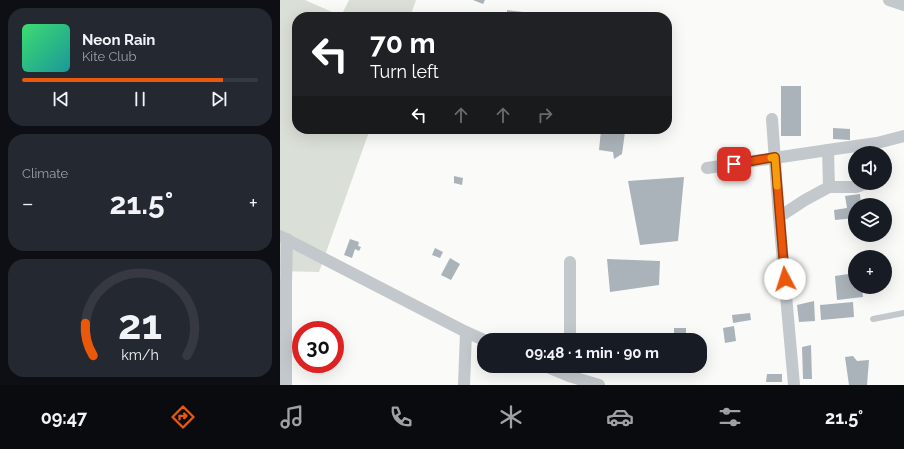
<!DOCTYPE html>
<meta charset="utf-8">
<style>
:root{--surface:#171b24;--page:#242831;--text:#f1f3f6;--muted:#9ea1a6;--line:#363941;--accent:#ea580c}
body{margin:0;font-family:Raleway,sans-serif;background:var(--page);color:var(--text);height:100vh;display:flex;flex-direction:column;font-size:15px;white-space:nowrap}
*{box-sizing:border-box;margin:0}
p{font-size:13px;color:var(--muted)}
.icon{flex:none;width:22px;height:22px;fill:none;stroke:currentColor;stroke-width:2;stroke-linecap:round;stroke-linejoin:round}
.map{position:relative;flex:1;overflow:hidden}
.panel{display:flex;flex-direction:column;gap:8px;padding:8px;background:#0d0f14;width:280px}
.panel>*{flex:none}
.top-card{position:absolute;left:12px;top:12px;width:380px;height:122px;border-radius:16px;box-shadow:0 4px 16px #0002;background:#202124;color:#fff;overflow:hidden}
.controls{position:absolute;left:568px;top:146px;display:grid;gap:8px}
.controls a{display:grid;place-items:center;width:44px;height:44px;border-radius:50%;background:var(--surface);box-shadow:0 4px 16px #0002;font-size:20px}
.speed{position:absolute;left:12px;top:321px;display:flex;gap:8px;font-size:20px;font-weight:700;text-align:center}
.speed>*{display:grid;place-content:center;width:52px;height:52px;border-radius:50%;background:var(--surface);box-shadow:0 4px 16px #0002;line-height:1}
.speed .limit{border:6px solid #d22;background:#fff;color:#111}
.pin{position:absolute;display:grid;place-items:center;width:34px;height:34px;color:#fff;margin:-17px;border-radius:8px;box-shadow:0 2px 6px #0006}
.me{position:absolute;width:44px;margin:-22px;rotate:355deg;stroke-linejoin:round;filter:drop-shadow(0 0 3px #0008)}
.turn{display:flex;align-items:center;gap:14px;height:84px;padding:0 12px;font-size:18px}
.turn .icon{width:52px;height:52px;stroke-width:2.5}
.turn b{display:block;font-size:28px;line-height:34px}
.lanes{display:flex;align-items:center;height:38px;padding:0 12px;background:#0003;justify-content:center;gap:20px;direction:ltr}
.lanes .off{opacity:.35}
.big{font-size:30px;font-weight:700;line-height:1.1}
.panel .tile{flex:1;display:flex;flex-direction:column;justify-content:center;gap:6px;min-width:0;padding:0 14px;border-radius:16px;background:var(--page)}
.panel .dial{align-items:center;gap:0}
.dial svg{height:104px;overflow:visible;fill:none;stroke:var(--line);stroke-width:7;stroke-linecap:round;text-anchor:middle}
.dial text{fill:var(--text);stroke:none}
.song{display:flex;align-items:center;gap:12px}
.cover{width:48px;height:48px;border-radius:6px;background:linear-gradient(135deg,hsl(140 70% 55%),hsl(180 70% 35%))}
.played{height:4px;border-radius:2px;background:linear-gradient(90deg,var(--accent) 85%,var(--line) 85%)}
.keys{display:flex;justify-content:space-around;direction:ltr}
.heat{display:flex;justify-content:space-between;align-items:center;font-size:22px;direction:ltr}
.trip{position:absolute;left:197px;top:333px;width:230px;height:40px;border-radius:16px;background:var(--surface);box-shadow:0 4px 16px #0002;font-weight:700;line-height:40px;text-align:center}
.tab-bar{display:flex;height:64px;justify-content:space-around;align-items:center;background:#090b0e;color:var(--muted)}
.tab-bar .icon{width:28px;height:28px}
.tab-bar .selected{color:var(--accent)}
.tab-bar b{font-size:18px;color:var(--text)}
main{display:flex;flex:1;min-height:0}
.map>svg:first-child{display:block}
</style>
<main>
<section class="panel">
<div class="tile">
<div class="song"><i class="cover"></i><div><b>Neon Rain</b><p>Kite Club</p></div></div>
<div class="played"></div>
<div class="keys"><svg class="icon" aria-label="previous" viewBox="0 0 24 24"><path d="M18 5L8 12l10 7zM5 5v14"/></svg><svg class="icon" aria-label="pause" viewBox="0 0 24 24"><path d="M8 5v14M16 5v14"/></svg><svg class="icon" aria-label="next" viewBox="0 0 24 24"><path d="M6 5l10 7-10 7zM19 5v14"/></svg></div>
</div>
<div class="tile"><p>Climate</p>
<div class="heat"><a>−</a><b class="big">21.5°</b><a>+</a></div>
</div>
<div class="tile dial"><svg viewBox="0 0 100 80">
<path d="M14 69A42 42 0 1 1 86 69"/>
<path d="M14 69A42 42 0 0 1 8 44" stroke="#ea580c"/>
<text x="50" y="56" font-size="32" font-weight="700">21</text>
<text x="50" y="72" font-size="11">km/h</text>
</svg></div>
</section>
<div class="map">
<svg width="624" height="385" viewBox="0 0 624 385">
<rect width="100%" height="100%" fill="#fafaf8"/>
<polygon fill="#dadfd7" points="0,0 25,0 61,16 69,0 136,0 130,17 17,17 17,129 90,129 39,272 0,271"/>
<g fill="#aab3b9">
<polygon points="193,0 205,0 203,4"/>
<polygon points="227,10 243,12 243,17 227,16"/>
<rect x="501" y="86" width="20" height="50"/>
<polygon points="553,128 570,129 570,140 553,139"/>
<polygon points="321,130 345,132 342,154 334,159 333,152 319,150"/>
<polygon points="174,176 183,178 182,185 174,183"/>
<polygon points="404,177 398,241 360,245 348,181"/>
<polygon points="580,194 581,205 575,205 575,218 555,220 554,210 567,208 565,196"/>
<polygon points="70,239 79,242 78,246 81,247 79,251 75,249 72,258 64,255"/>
<polygon points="155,248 163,252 160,258 152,255"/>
<polygon points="170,258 180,264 171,280 161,275"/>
<polygon points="327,259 380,261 379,285 330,292"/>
<polygon points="575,273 575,287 582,287 583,297 557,300 555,276"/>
<polygon points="534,301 535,321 519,322 517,305"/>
<polygon points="573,302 574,317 541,320 540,305"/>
<polygon points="470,313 471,320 453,323 452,315"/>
<polygon points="454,326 456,341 445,343 443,328"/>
<rect x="394" y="328" width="12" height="12"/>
<polygon points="531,345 532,379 523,379 522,347"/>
<polygon points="573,356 577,361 589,360 587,385 569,385 565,357"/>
<polygon points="487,374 502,374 502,382 486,382"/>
</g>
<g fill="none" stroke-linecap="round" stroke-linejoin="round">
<polyline stroke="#c3c8cc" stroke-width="6" points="593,319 624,313"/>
<g stroke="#c3c8cc" stroke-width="12">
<polyline points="609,0 624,5"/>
<polyline points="492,119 499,217"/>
<polyline points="427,168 548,150"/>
<polyline points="549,187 576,187 588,183"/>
<polyline points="0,236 186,332 204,340"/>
<polyline points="290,340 290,262"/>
<polyline points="265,366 289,376 319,385"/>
<polyline points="6,385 6,284 7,239"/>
<polyline points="184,385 186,332"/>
<polyline points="514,385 499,217 525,200 549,187 548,150 597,143 624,136"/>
</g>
</g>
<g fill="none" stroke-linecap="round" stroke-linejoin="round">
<g stroke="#983908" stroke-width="10">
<polyline id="route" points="454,164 495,157 505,279"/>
</g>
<use href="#route" stroke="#ea580c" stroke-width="7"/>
<polyline stroke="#f59e0b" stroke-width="7" points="491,158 495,157 497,186"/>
</g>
</svg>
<div class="controls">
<a><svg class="icon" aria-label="sound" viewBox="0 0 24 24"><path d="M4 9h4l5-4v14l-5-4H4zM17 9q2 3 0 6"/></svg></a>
<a><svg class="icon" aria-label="layers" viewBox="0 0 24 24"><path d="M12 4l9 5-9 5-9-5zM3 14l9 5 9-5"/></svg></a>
<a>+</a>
</div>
<div class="speed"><div class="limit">30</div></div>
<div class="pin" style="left:454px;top:164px;background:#d93025"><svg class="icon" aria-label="arrive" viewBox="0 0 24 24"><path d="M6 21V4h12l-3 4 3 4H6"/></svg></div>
<svg class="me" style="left:505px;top:279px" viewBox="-20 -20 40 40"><circle r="19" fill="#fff"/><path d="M0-13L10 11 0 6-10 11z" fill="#ea580c"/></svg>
<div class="trip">09:48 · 1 min · 90 m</div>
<div class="top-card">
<div class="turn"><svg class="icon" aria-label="left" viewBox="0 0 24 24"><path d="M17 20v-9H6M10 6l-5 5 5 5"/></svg><div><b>70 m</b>Turn left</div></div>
<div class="lanes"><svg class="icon" aria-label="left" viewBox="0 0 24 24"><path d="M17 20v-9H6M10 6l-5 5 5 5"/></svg><svg class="icon off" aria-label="ahead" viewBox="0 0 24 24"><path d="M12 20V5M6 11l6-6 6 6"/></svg><svg class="icon off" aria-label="ahead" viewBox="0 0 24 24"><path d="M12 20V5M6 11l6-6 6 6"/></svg><svg class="icon off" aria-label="right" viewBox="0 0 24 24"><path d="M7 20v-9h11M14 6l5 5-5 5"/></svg></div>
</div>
</div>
</main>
<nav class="tab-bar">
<b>09:47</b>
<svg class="icon selected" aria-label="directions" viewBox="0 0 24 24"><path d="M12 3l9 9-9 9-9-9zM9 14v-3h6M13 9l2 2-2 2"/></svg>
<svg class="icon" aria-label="music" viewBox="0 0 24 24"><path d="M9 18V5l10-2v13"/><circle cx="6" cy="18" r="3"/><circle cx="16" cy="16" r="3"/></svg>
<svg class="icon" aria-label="phone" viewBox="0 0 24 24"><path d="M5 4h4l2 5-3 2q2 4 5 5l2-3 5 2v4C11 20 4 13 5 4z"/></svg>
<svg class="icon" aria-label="climate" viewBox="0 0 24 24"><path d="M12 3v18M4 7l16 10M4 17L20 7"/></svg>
<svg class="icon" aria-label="car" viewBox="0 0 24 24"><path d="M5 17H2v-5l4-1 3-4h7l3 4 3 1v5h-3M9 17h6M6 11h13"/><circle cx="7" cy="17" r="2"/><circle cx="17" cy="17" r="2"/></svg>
<svg class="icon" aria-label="filters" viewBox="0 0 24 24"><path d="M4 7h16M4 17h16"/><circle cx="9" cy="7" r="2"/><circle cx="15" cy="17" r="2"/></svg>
<b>21.5°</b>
</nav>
